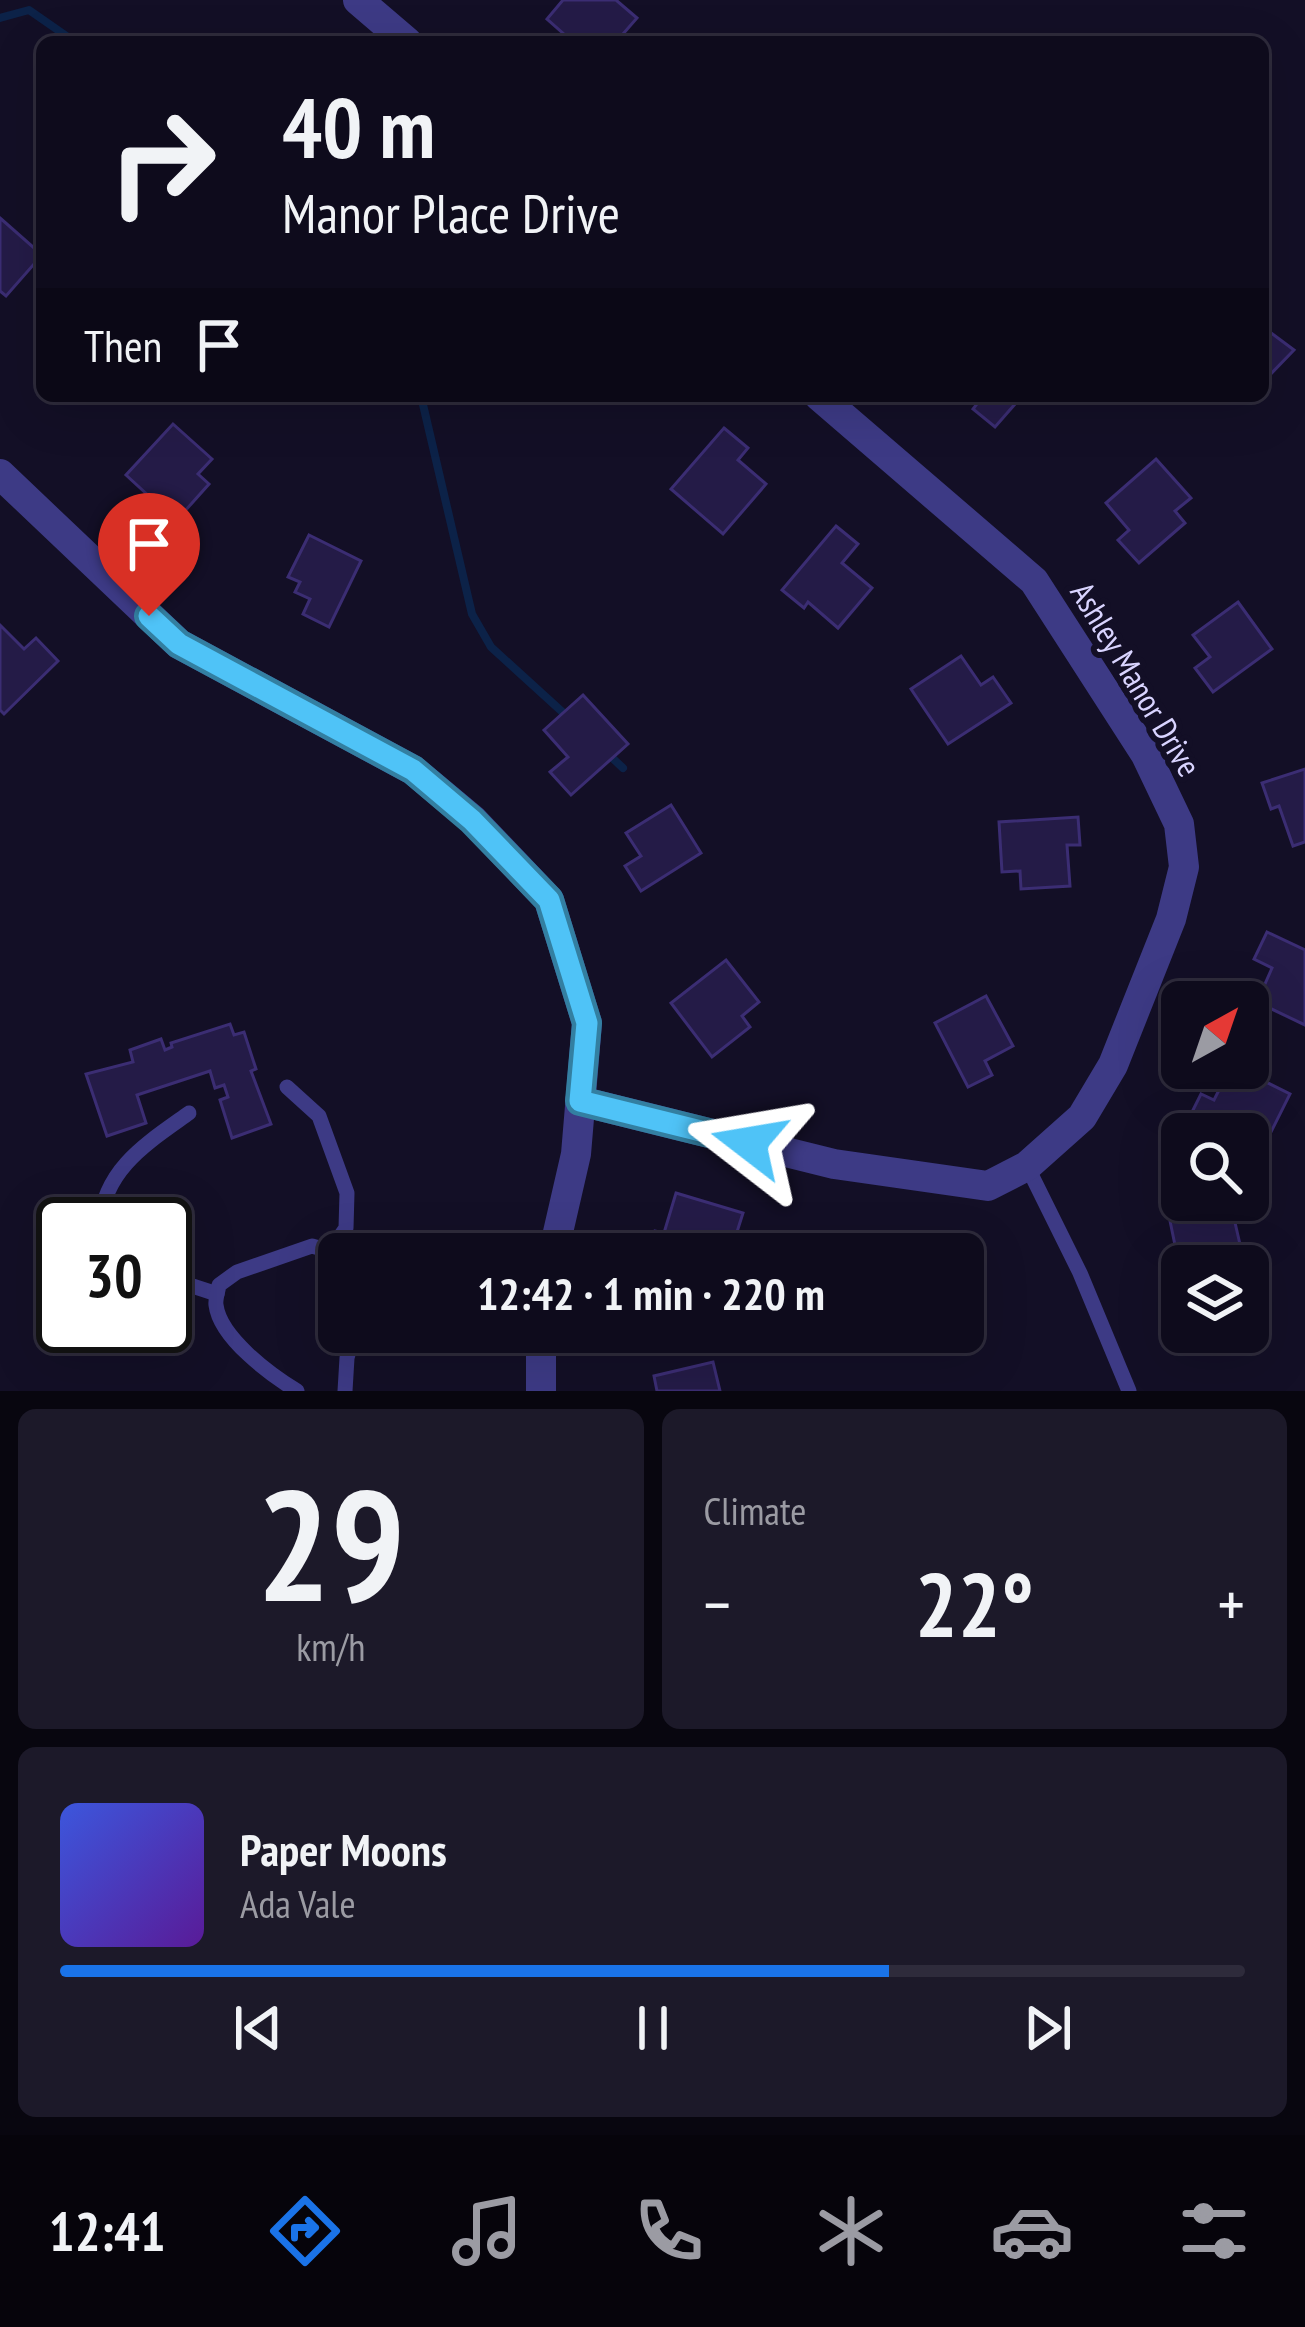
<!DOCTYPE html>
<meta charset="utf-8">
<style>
:root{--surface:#0e0b1c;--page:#1c1929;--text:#f1f3f6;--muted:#9b9ba3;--line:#2e2b3b;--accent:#1a73e8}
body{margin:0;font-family:"PT Sans Narrow",sans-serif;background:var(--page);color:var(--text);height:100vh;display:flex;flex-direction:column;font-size:45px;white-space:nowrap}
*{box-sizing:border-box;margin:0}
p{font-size:39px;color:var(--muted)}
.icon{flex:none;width:66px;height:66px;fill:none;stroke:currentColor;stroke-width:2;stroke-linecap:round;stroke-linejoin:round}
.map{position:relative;height:1391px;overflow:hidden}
.side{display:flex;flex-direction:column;gap:18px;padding:18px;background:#08060f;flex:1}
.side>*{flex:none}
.banner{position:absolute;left:36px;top:36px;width:1233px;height:366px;border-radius:18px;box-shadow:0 12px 48px #0002,0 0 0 3px var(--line);background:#0e0b1c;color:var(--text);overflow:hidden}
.needle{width:78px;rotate:40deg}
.fabs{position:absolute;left:1161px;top:981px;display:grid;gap:24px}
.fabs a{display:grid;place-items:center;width:108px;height:108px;border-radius:18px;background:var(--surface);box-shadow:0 12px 48px #0002,0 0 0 3px var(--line);font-size:60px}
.speed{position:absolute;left:36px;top:1197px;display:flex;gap:24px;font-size:60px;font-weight:700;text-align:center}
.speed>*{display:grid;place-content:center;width:156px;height:156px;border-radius:50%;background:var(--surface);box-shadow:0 12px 48px #0002,0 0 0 3px var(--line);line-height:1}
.speed .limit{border:6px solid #111;border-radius:18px;background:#fff;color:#111}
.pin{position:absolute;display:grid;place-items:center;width:102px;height:102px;color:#fff;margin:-123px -51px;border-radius:50% 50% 50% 0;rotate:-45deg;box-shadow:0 0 12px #0007}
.pin .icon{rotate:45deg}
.me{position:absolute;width:132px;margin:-66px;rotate:284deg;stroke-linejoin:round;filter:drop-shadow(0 0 9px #0008)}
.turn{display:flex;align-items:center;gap:42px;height:252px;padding:0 48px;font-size:54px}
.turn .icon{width:156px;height:156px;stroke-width:2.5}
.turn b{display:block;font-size:84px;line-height:102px}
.then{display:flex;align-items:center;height:114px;padding:0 48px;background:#0003;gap:24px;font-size:45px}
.big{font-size:90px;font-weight:800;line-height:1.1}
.side .widget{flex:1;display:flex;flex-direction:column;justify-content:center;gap:18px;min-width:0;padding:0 42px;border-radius:18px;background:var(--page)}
.side .dial{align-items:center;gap:0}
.dial b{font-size:156px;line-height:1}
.song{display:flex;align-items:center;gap:36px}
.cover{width:144px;height:144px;border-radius:18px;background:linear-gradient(135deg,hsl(230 70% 55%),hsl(270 70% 35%))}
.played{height:12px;border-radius:6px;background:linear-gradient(90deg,var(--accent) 70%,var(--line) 70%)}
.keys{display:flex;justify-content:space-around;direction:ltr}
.heat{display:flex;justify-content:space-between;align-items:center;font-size:66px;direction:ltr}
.side .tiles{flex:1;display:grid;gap:18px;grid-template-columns:1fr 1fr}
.widget:last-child{grid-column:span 2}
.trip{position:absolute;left:318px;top:1233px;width:666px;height:120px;border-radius:18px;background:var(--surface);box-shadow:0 12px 48px #0002,0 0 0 3px var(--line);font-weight:800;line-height:120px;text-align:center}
.dock{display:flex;height:192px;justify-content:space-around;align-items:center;background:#06040b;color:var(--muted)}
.dock .icon{width:84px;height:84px}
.dock .active{color:var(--accent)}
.dock b{font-size:54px;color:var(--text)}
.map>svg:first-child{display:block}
</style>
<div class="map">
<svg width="1305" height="1391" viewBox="0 0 1305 1391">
<rect width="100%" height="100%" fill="#130f26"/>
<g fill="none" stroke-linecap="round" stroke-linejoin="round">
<g stroke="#0c2248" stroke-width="8">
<polyline points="0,18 29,10 75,42"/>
<polyline points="421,396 472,614 491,647 569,718"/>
<polyline points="607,753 623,768"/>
</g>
</g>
<g fill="#241b47" stroke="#3b2d73" stroke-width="3">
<polygon points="563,0 616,0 637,18 616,42 573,42 547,19"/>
<polygon points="0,218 42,255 6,296 0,291"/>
<polygon points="1263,327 1294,350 1263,382"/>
<polygon points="1022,396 995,427 973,409 983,396"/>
<polygon points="173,424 212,459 198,474 209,484 176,521 126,475"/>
<polygon points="724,428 748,448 738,460 766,484 723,534 671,489"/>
<polygon points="1156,459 1191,498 1175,511 1185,523 1139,563 1118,540 1129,530 1106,503"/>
<polygon points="836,526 858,544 842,563 872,588 838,628 808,602 804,608 782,590"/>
<polygon points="309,535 361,561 329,627 303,614 310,599 295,592 300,582 288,577"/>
<polygon points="1238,602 1272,649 1213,692 1195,668 1210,657 1193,635"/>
<polygon points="0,625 24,649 36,638 58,661 4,714 0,710"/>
<polygon points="961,656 981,685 993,677 1011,703 948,744 911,689"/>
<polygon points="583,695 628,744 571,795 550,772 568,757 544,730"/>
<polygon points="1305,769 1305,842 1293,846 1279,806 1271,809 1262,783"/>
<polygon points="671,805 701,853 641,891 625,866 641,856 626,833"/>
<polygon points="1078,817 1080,845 1067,845 1070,886 1021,889 1020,871 1002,872 999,822"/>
<polygon points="1267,932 1305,950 1305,1025 1257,1002 1272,968 1254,959"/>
<polygon points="726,960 759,1002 742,1016 750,1027 712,1057 671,1003"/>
<polygon points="986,996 1013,1046 985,1061 992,1075 968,1087 935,1023"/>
<polygon points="230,1024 234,1035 244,1032 256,1069 251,1071 271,1124 232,1138 220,1100 228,1097 224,1085 215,1088 210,1071 137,1095 146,1123 107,1136 86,1074 133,1062 130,1050 161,1039 165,1050 172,1047 171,1043"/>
<polygon points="1230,1068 1238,1068 1290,1094 1268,1138 1252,1130 1248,1138 1248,1134 1218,1134 1188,1120 1201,1094 1214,1100"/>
<polygon points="1182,1183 1182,1200 1199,1200 1203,1220 1233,1214 1242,1253 1223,1257 1225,1266 1182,1266 1182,1279 1163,1187"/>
<polygon points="676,1193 743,1213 730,1254 648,1254 655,1231 664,1233"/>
<polygon points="713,1362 720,1391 657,1391 654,1376"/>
</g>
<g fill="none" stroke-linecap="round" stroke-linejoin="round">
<g stroke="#3d3a85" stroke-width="15">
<polyline points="287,1087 319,1116 347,1193 346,1228 330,1251"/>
<polyline points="1027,1166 1080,1273 1129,1391"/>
<path d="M100 1224C104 1169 147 1143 189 1113"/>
<polyline points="165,1277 217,1294"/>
<path d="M297 1391C271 1375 220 1338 216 1305 215 1299 218 1292 219 1285L237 1272 312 1246 340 1254"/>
<polyline points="345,1391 347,1358 354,1332"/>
</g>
<g stroke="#3d3a85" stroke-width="30">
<polyline points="358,0 407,42"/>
<polyline points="0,474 179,644 413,770 473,820 549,900 587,1023 576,1154 553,1254"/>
<polyline points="580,1101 834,1164 988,1186 1027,1166 1082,1117 1113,1065 1171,919 1184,867 1179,824 1146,755 1034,581 819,396"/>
<polyline points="541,1391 541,1332"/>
</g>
</g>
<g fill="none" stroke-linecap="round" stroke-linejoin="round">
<g stroke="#337fa1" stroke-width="30">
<polyline id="route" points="149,616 179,644 413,770 472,820 549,900 587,1023 580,1101 749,1143"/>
</g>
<use href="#route" stroke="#4fc3f7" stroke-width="21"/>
</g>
<g text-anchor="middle" stroke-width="12" stroke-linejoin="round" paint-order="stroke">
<g font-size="33" fill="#d9d4ff" stroke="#130f26">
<text transform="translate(1136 679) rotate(59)" y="12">Ashley Manor Drive</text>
</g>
</g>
</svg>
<div class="fabs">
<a><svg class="needle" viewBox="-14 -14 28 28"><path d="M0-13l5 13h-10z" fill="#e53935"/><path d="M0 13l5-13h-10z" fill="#9b9ba3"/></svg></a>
<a><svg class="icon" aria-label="search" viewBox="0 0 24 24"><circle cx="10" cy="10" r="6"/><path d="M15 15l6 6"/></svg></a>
<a><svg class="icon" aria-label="layers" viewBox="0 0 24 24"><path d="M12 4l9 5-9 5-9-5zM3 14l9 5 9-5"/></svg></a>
</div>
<div class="speed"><div class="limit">30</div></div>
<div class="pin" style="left:149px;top:616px;background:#d93025"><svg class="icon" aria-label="arrive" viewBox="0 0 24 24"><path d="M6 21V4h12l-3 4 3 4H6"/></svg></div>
<svg class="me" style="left:749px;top:1143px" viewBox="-20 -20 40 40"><path d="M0-17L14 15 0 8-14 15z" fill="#4fc3f7" stroke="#fff" stroke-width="4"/></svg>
<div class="trip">12:42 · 1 min · 220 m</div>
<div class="banner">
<div class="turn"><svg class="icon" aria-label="right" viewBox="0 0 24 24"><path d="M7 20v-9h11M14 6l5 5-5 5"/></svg><div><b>40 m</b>Manor Place Drive</div></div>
<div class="then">Then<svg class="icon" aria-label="arrive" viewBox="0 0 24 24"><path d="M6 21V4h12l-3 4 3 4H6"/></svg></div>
</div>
</div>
<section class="side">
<div class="tiles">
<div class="widget dial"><b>29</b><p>km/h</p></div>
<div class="widget"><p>Climate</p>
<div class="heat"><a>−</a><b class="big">22°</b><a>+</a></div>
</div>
<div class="widget">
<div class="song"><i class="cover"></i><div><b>Paper Moons</b><p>Ada Vale</p></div></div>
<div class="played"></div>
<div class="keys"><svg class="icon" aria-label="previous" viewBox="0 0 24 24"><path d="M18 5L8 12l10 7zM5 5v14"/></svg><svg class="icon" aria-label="pause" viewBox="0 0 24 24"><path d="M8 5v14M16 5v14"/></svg><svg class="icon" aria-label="next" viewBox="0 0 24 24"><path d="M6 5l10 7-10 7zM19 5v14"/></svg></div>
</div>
</div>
</section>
<nav class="dock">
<b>12:41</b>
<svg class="icon active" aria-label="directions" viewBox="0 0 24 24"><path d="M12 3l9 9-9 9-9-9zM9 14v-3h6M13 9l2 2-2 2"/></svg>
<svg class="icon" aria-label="music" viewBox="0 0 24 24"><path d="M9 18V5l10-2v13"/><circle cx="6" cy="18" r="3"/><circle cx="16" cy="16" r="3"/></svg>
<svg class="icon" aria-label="phone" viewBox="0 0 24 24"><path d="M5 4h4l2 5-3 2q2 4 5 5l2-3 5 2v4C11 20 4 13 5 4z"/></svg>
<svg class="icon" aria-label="climate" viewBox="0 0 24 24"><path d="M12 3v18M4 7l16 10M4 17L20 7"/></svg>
<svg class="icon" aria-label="car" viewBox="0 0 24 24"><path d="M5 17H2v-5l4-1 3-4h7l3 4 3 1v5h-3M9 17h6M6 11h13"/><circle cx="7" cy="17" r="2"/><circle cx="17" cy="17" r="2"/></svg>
<svg class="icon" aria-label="filters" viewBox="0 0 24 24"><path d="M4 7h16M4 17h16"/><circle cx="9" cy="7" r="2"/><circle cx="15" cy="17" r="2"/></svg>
</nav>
